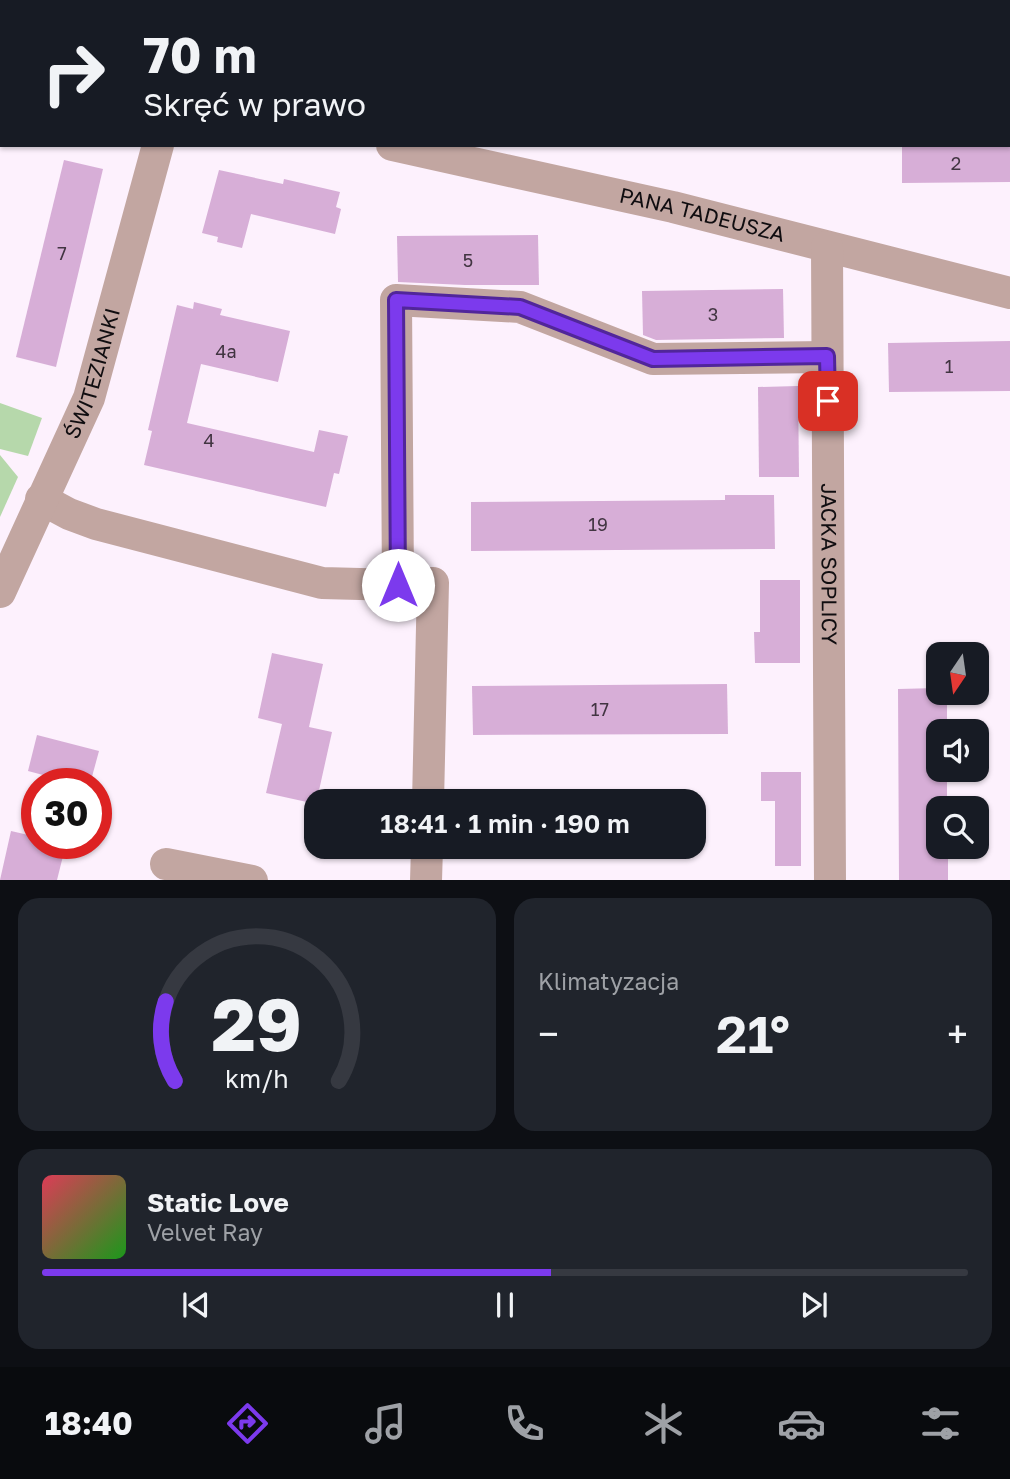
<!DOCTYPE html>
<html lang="pl">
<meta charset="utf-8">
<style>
:root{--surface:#171b24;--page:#20242c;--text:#f1f3f6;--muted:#9ea1a6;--line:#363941;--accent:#7c3aed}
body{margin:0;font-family:"Golos Text",sans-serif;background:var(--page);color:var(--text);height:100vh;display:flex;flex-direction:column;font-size:26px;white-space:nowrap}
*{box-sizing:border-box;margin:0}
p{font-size:23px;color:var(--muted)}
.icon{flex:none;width:38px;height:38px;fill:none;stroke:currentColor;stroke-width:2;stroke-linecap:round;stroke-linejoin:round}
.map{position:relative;height:880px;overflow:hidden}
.details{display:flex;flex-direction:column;gap:18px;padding:18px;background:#0d0f14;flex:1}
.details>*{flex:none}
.banner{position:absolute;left:0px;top:0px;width:1012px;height:147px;box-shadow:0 2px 5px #0004;background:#171b24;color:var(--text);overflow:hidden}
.needle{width:46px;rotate:193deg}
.buttons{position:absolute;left:926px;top:642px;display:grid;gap:14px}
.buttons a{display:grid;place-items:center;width:63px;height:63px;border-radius:14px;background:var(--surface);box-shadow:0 2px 5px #0004;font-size:35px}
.speed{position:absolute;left:21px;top:768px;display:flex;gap:14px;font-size:35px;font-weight:700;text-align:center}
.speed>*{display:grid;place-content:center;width:91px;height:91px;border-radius:50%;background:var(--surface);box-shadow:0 2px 5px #0004;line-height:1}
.speed .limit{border:10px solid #d22;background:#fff;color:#111}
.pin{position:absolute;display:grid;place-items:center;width:60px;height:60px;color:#fff;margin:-30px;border-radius:14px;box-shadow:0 4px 10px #0006}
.me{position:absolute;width:77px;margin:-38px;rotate:0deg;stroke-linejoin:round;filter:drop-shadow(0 0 5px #0008)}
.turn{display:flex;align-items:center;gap:24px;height:147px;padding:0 28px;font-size:32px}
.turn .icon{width:91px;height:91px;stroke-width:2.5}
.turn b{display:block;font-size:49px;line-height:60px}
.big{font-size:52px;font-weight:600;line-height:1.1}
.details .card{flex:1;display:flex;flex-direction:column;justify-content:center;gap:10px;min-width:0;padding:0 24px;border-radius:21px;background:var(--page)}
.details .dial{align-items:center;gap:0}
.dial svg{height:182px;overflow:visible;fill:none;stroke:var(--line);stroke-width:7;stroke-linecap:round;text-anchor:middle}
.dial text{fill:var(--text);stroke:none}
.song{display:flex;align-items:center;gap:21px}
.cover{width:84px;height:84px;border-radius:10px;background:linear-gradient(135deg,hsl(350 70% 55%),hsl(120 70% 35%))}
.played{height:7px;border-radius:4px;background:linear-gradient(90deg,var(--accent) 55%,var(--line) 55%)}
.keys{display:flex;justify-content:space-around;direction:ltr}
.heat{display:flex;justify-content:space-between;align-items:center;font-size:38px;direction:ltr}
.details .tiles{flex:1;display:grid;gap:18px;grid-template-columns:1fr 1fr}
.card:last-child{grid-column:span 2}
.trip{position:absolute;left:304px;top:789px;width:402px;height:70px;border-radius:21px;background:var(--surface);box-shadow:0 2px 5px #0004;font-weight:600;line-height:70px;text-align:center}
.tabs{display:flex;height:112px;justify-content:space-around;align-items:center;background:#090b0e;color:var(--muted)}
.tabs .icon{width:49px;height:49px}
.tabs .active{color:var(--accent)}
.tabs b{font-size:32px;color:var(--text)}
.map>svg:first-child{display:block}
</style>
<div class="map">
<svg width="1010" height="881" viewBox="0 0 1010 881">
<rect width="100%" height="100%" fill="#fdf1fd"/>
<g fill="#b6d8ab">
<polygon points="0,403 42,418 28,456 0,449"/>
<polygon points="0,455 18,477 0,517"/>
</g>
<g fill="#d7aed7">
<polygon points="902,145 1010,145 1010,182 902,183"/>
<polygon points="64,160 103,169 56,367 16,357"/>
<polygon points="219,170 283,184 284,179 340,192 336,207 341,209 335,234 251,214 242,248 217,242 218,237 202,233"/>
<polygon points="538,235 539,285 465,285 398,282 397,236"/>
<polygon points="783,289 784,338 656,340 643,335 642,291"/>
<polygon points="194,302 222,309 220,315 290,331 278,382 201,364 187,423 314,452 319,430 348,436 339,474 334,473 326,507 144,465 152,431 148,430 177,305 193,309"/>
<polygon points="1010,341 1010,391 889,392 888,343"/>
<polygon points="798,386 799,477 759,477 758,387"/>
<polygon points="725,495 774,495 775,549 471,551 471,502 725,500"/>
<polygon points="760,580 800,580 800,663 755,663 754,632 760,632"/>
<polygon points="272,653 323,664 309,727 332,732 316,804 266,793 282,724 258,718"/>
<polygon points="727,684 728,734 473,735 472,686"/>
<polygon points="938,688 938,693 947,693 947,732 938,732 938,770 947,770 947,808 938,808 938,847 948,847 948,880 899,880 898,689"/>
<polygon points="37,735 99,751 90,784 77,784 28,771"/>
<polygon points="761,772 801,772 801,866 775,866 775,801 761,801"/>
<polygon points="11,831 37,837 37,844 66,844 57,880 0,880"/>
</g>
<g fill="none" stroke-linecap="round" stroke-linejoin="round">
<g stroke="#c2a6a1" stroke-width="32">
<polyline points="0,52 2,52"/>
<path id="s1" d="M392 145 673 207 1010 293"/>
<path id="s2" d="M827 247 830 881"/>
<polyline points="41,499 69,514 96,524 322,583 398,585 433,583 428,802"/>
<polyline points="398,585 396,300 520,307 653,359 827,357"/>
<path id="s3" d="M0 592 89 398 158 145"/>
<polyline points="166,864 252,881"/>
<polyline points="426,881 427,847"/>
</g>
</g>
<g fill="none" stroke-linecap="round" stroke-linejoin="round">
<g stroke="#51269a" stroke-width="18">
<polyline id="route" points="398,585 396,300 520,307 653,359 827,356 828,401"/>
</g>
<use href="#route" stroke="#7c3aed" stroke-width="12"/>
</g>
<g text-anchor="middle" stroke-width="6" stroke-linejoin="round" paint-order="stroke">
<g font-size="18" fill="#423542">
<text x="956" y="170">2</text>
<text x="62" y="260">7</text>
<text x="468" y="267">5</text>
<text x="713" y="321">3</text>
<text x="226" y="358">4a</text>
<text x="949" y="373">1</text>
<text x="209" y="447">4</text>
<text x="598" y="531">19</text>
<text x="600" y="716">17</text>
</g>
<g font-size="21" fill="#100d10" stroke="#fff">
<text dy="7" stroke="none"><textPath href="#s1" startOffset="318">PANA TADEUSZA</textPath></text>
<text dy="7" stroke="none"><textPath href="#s3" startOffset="238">ŚWITEZIANKI</textPath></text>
<text dy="7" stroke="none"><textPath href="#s2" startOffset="317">JACKA SOPLICY</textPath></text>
</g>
</g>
</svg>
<div class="buttons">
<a><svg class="needle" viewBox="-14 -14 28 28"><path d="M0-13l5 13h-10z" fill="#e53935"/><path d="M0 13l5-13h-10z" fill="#9ea1a6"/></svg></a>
<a><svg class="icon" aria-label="sound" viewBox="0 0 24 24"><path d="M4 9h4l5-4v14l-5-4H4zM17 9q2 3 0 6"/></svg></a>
<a><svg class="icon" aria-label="search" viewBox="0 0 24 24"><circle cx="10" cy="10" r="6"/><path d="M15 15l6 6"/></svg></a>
</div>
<div class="speed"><div class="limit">30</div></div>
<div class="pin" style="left:828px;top:401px;background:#d93025"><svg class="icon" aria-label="arrive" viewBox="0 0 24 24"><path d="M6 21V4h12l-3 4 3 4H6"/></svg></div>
<svg class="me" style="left:398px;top:585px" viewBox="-20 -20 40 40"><circle r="19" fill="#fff"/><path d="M0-13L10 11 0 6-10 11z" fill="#7c3aed"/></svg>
<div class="trip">18:41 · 1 min · 190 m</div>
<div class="banner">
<div class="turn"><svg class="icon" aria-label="right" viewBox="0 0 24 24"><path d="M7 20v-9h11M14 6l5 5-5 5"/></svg><div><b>70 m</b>Skręć w prawo</div></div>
</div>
</div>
<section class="details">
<div class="tiles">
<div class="card dial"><svg viewBox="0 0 100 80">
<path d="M14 69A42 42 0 1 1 86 69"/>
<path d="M14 69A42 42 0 0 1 10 34" stroke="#7c3aed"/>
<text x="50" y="56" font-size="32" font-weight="700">29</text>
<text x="50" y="72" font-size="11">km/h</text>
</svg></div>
<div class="card"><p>Klimatyzacja</p>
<div class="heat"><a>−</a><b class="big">21°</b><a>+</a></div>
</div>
<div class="card">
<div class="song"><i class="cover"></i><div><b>Static Love</b><p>Velvet Ray</p></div></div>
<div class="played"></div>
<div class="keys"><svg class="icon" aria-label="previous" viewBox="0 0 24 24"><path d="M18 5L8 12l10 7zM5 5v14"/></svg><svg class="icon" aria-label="pause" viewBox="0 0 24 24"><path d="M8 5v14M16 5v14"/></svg><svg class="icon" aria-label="next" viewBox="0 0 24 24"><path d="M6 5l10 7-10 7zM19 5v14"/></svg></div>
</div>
</div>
</section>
<nav class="tabs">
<b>18:40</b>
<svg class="icon active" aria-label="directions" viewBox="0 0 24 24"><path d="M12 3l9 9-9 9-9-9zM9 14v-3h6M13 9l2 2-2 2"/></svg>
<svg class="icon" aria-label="music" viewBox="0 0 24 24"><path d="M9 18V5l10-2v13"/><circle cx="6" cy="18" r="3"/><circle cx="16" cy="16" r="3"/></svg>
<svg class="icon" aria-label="phone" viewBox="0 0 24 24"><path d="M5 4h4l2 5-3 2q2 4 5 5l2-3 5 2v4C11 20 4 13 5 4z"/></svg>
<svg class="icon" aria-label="climate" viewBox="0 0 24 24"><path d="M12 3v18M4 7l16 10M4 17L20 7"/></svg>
<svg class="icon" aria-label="car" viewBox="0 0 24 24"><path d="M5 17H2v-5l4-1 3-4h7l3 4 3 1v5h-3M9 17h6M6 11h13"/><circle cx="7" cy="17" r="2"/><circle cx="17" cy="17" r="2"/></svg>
<svg class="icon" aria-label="filters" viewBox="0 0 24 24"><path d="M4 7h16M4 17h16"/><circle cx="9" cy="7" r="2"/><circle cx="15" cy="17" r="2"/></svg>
</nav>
